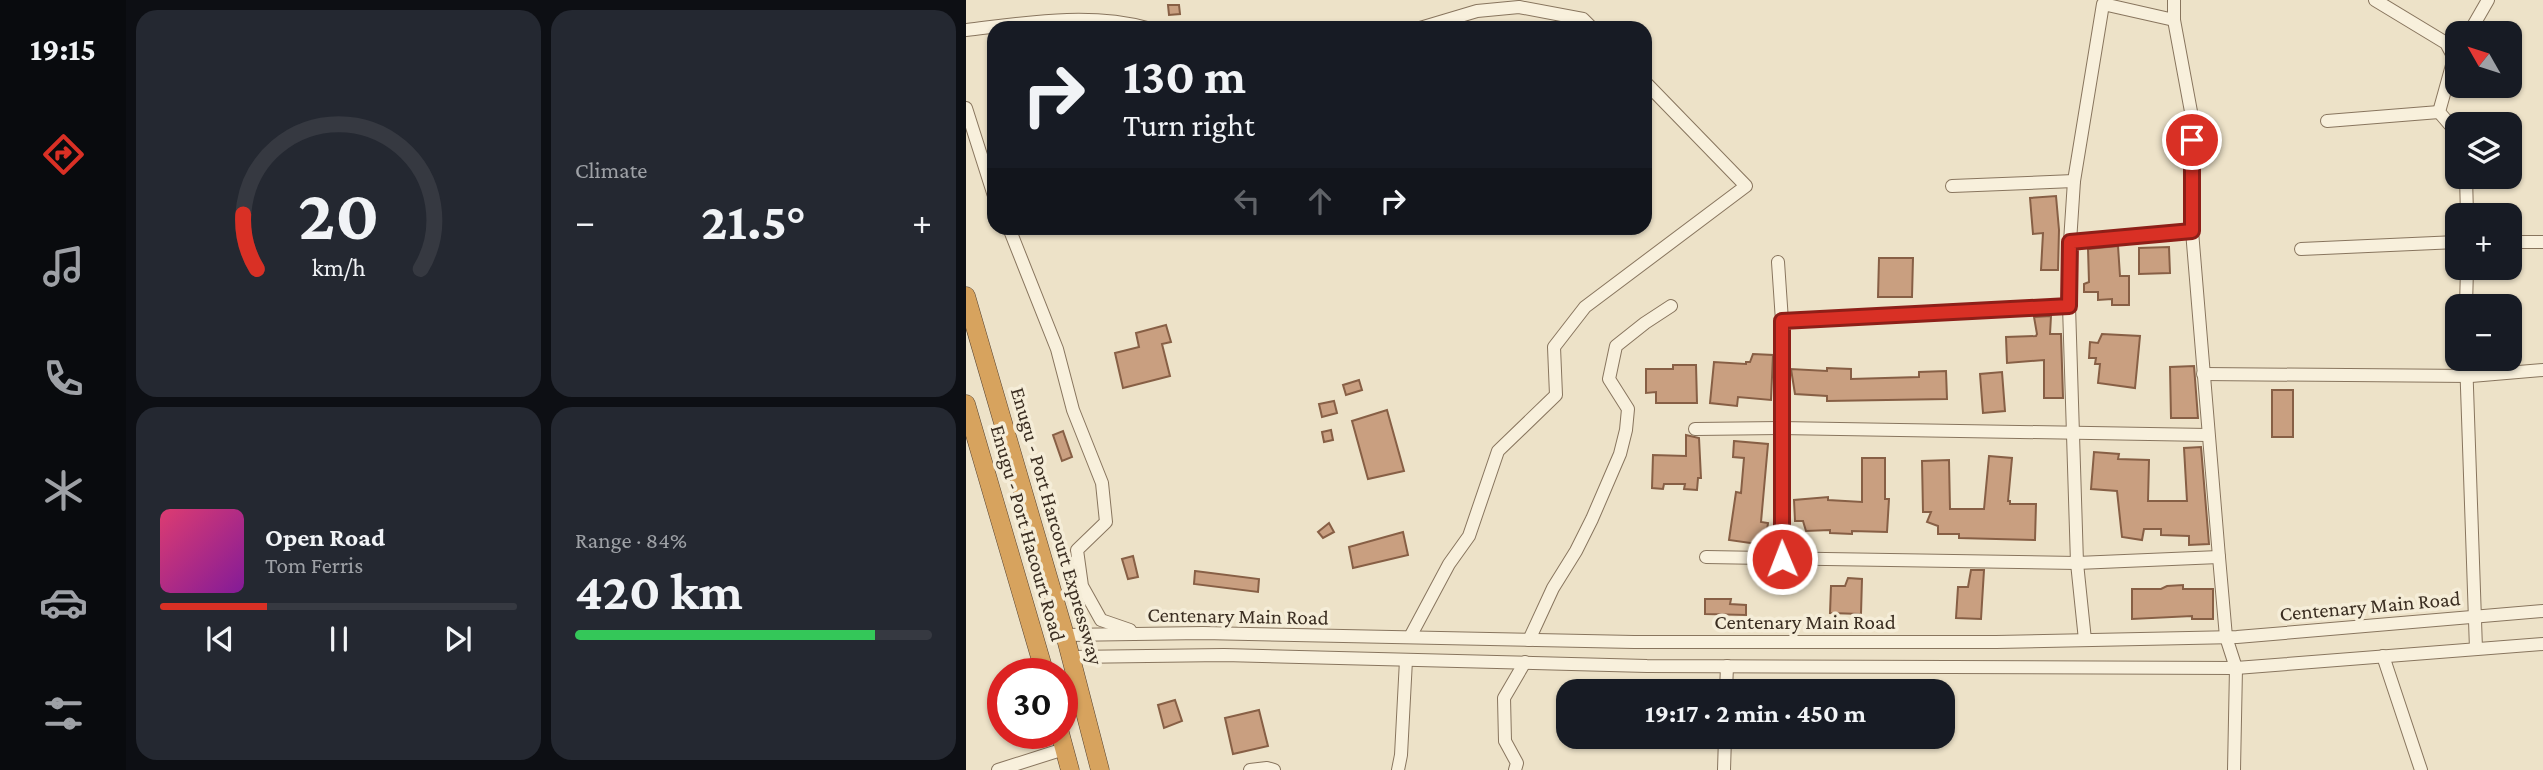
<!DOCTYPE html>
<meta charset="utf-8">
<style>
:root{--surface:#171b24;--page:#242831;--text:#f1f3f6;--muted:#9ea1a6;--line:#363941;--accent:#d93025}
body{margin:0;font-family:"Crimson Pro",serif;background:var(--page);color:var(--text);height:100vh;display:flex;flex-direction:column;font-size:26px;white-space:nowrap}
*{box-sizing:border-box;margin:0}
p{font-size:23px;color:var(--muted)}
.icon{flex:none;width:38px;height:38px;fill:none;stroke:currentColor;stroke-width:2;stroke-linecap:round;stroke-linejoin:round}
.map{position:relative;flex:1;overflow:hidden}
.sheet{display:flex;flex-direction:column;gap:10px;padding:10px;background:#0d0f14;width:840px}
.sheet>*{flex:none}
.banner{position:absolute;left:21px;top:21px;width:665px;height:214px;border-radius:21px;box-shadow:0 2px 5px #0004;background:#171b24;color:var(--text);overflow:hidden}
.needle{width:46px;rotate:309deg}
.buttons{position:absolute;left:1479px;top:21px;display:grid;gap:14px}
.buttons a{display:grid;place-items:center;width:77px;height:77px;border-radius:14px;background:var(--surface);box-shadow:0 2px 5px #0004;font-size:35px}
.speed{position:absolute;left:21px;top:658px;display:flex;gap:14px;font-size:35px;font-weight:700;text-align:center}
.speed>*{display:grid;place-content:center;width:91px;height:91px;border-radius:50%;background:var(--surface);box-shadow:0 2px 5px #0004;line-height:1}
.speed .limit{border:10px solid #d22;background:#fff;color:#111}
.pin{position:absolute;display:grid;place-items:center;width:60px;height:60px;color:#fff;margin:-30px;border:4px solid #fff;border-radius:50%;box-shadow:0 2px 7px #0007}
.me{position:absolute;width:77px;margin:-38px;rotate:359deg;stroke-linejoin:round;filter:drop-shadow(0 0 5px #0008)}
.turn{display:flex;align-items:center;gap:24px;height:147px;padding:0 21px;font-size:32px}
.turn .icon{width:91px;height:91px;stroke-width:2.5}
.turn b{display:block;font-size:49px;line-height:60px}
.lanes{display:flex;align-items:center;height:66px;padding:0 21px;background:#0003;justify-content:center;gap:35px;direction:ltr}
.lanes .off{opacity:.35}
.big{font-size:52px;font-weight:700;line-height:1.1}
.sheet .widget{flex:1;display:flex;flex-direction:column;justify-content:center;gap:10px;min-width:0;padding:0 24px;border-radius:21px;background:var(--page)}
.sheet .dial{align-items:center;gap:0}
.dial svg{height:182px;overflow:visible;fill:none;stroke:var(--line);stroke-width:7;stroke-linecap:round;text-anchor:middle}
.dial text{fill:var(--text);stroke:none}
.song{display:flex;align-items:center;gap:21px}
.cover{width:84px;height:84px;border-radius:10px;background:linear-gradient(135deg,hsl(340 70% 55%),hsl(290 70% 35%))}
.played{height:7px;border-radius:4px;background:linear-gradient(90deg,var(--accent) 30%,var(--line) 30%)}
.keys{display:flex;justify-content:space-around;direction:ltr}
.heat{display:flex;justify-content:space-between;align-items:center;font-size:38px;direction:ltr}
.charge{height:10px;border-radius:5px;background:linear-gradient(90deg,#34c759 84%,var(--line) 0)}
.sheet .tiles{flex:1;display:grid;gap:10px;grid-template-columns:repeat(2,1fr)}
.trip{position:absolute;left:590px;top:679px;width:399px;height:70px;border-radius:21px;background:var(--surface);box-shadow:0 2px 5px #0004;font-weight:700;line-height:70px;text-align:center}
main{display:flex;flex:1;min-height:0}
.menu{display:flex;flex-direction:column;width:126px;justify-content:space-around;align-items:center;background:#090b0e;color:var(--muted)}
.menu .icon{width:49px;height:49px}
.menu .on{color:var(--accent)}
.menu b{font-size:32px;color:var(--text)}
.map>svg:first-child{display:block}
</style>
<main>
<nav class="menu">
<b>19:15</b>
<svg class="icon on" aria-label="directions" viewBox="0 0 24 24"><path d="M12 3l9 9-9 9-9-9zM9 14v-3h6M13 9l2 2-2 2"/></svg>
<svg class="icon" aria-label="music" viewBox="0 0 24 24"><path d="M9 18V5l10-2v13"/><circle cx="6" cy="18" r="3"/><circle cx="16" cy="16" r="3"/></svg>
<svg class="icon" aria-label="phone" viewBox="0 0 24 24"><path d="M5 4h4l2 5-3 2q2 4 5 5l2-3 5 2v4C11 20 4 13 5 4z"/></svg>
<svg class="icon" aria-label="climate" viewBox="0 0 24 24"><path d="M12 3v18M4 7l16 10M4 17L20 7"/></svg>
<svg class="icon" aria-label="car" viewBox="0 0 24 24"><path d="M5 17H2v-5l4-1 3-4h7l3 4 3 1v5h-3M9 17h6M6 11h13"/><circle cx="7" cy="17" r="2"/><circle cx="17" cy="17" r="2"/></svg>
<svg class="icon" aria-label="filters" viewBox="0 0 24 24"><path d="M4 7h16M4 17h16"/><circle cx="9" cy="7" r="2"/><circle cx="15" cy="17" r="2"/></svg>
</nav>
<section class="sheet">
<div class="tiles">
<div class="widget dial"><svg viewBox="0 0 100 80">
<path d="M14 69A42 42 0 1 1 86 69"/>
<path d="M14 69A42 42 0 0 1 8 45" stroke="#d93025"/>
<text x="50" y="56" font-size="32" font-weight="700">20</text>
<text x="50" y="72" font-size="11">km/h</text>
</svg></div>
<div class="widget"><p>Climate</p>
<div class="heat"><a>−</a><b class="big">21.5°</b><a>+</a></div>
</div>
<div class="widget">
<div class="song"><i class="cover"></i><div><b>Open Road</b><p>Tom Ferris</p></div></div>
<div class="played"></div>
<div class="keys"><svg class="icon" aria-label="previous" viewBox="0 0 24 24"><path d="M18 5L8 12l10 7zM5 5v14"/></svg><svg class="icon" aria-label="pause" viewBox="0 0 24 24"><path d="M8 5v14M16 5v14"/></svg><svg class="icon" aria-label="next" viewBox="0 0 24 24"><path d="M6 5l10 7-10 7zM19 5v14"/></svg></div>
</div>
<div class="widget"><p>Range · 84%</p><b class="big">420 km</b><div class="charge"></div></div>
</div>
</section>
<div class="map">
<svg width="1577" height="770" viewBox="0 0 1577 770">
<rect width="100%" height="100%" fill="#ede2c8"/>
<g fill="#c99f80" stroke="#875f45" stroke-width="2">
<polygon points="202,5 213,5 214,14 203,15"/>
<polygon points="1090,196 1093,230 1092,270 1075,270 1077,233 1067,234 1064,198"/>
<polygon points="1152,246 1154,276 1163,276 1163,305 1146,305 1146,299 1132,300 1132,292 1118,292 1118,284 1123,282 1122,249"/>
<polygon points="1203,247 1204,273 1173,274 1173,248"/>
<polygon points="913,258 947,258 946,297 912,297"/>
<polygon points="1085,316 1084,334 1095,334 1097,398 1078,398 1078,360 1041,363 1040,337 1070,336 1071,334 1068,317"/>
<polygon points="200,325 205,342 196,344 204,376 157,388 149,353 173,347 170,333"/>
<polygon points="1136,334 1174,336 1169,388 1132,383 1134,364 1129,364 1130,358 1123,358 1124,342 1132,343"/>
<polygon points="787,354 807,355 805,400 772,397 771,406 744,403 748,362 780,364 780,362 784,362"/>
<polygon points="707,365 730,365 731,403 690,403 690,392 680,393 680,369 707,369"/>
<polygon points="1228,366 1232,418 1205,418 1204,367"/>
<polygon points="861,368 885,369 885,379 953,377 953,372 980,371 981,399 861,401 861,396 829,394 825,369 861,371"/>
<polygon points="1036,372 1039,411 1017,413 1014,374"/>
<polygon points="393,380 396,390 380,395 377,385"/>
<rect x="1306" y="390" width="21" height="47"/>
<polygon points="368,401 371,413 356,417 353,404"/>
<polygon points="421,410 438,471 402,479 386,421"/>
<polygon points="365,430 367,440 358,442 356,432"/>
<polygon points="97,431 106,457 96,461 87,435"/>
<polygon points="720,435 733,438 735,478 732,478 731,490 718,489 719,484 698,484 697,489 686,488 687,455 720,456"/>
<polygon points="768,441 802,444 795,522 802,523 799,545 763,540 770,492 775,493 778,458 767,457"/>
<polygon points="1235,447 1243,544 1223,545 1223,536 1195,535 1195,529 1178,529 1176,540 1156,537 1151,491 1125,489 1128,452 1153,454 1152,459 1183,460 1182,501 1221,501 1218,448"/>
<polygon points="1023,456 1046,458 1042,501 1044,501 1044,504 1070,504 1069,540 993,538 993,534 972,534 972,526 961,522 965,512 957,512 956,461 983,460 984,509 1018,509"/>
<polygon points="896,458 919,458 919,499 923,499 921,532 886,531 886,534 864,533 864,530 840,531 837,521 829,521 828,500 862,497 862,500 896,502"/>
<polygon points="363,523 368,532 357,538 352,532"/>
<polygon points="437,532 442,555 387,568 383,547"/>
<polygon points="167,556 172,577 162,579 156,559"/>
<polygon points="1005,570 1018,570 1015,619 990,618 992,587 1002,587"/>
<polygon points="229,571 293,579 292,592 228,584"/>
<polygon points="882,578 896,579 895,614 864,613 865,586 879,586"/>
<polygon points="1217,585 1217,589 1247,589 1247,619 1226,619 1226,616 1166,619 1166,589 1195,589 1201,586"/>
<polygon points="739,599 765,599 764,604 780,605 780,615 739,614"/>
<polygon points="209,700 216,721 198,728 192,705"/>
<polygon points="293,710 302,746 267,754 259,718"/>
</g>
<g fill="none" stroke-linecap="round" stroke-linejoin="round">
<g stroke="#88755e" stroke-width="14">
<g id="minor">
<polyline points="1208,0 1208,20 1226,117 1226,231 1253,557 1260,637 1270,668 1268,770"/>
<polyline points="1409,0 1480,43 1488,58 1473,112 1491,133"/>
<polyline points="454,28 511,11 553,7 617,19 626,28"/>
<path d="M0 30C59 23 123 12 181 28"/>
<polyline points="1503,33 1522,0"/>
<polyline points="0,108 28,196"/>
<polyline points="1361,121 1473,112"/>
<polyline points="1500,177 1501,215"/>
<polyline points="986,186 1108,181"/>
<polyline points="43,228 91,349 107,410 136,483 140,522 111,550 116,586 135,620 164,630"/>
<polyline points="1104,242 1226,231"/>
<polyline points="1544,242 1577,242"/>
<polyline points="1335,249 1491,242"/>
<polyline points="812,262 816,321 816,559"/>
<polyline points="1500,306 1501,268"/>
<polyline points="816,321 1103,306"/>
<polyline points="1500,359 1510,649"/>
<polyline points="1237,374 1505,376 1577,370"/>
<polyline points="729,429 814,428 1242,435"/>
<polyline points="740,557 1111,563 1253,557"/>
<polyline points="99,635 237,633 668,642 1030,642 1271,637 1577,611"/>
<polyline points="444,637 483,564 503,536 532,451 590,395 588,347 619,307 780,186 679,82"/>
<polyline points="563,640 587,588 610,551 626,519 654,454 660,430 662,409 643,379 650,346 679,323 705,306"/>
<polyline points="1119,640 1111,563 1103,306 1104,242 1108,181 1137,4 1208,20"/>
<polyline points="1417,656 1455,770"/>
<polyline points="105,657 258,655 681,666 1270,668 1577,644"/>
<polyline points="760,691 761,666"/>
<polyline points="32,770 98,749"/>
<polyline points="284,770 301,768 308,770"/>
<polyline points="432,770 435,755 440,660"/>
<polyline points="549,770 551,763 539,741 538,698 559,662"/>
<polyline points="758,770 759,737"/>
</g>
</g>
<g stroke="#574332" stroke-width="19">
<g id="highway">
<polyline points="0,296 99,635 134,770"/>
<polyline points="0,404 79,674"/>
<polyline points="94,733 104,770"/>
</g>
</g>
<use href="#minor" stroke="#f8f0dc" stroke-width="12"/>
<use href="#highway" stroke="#d7a35e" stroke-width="18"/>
</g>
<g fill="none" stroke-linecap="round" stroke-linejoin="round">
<g stroke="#8d1f18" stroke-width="18">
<polyline id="route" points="816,559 816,321 1103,306 1104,242 1226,231 1226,140"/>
</g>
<use href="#route" stroke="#d93025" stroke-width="12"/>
</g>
<g text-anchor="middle" stroke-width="7" stroke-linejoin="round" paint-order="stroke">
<g font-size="21" fill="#3a2d21" stroke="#f5edd8">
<text transform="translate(91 526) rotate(74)" y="7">Enugu - Port Harcourt Expressway</text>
<text transform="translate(62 533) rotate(74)" y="7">Enugu - Port Hacourt Road</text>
<text transform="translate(1404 606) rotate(-5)" y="7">Centenary Main Road</text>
<text transform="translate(272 616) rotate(1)" y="7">Centenary Main Road</text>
<text x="839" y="629">Centenary Main Road</text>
</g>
</g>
</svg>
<div class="buttons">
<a><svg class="needle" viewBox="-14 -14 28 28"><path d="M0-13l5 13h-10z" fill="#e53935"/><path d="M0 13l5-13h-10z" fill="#9ea1a6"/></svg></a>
<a><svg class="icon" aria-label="layers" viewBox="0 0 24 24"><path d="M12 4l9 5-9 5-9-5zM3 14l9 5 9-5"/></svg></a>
<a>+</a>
<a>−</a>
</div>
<div class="speed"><div class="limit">30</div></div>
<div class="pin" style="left:1226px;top:140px;background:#d93025"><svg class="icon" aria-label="arrive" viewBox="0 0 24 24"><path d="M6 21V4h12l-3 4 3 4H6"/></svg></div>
<svg class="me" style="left:816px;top:559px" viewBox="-20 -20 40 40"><circle r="17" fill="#d93025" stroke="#fff" stroke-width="3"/><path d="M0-11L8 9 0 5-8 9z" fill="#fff"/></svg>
<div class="trip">19:17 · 2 min · 450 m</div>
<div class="banner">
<div class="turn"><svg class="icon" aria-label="right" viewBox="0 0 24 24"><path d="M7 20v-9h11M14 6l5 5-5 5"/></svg><div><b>130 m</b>Turn right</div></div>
<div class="lanes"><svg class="icon off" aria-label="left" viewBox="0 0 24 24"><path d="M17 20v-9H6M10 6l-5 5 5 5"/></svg><svg class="icon off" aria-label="ahead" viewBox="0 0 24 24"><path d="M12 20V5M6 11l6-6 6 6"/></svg><svg class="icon" aria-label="right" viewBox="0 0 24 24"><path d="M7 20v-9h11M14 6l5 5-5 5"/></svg></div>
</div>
</div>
</main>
